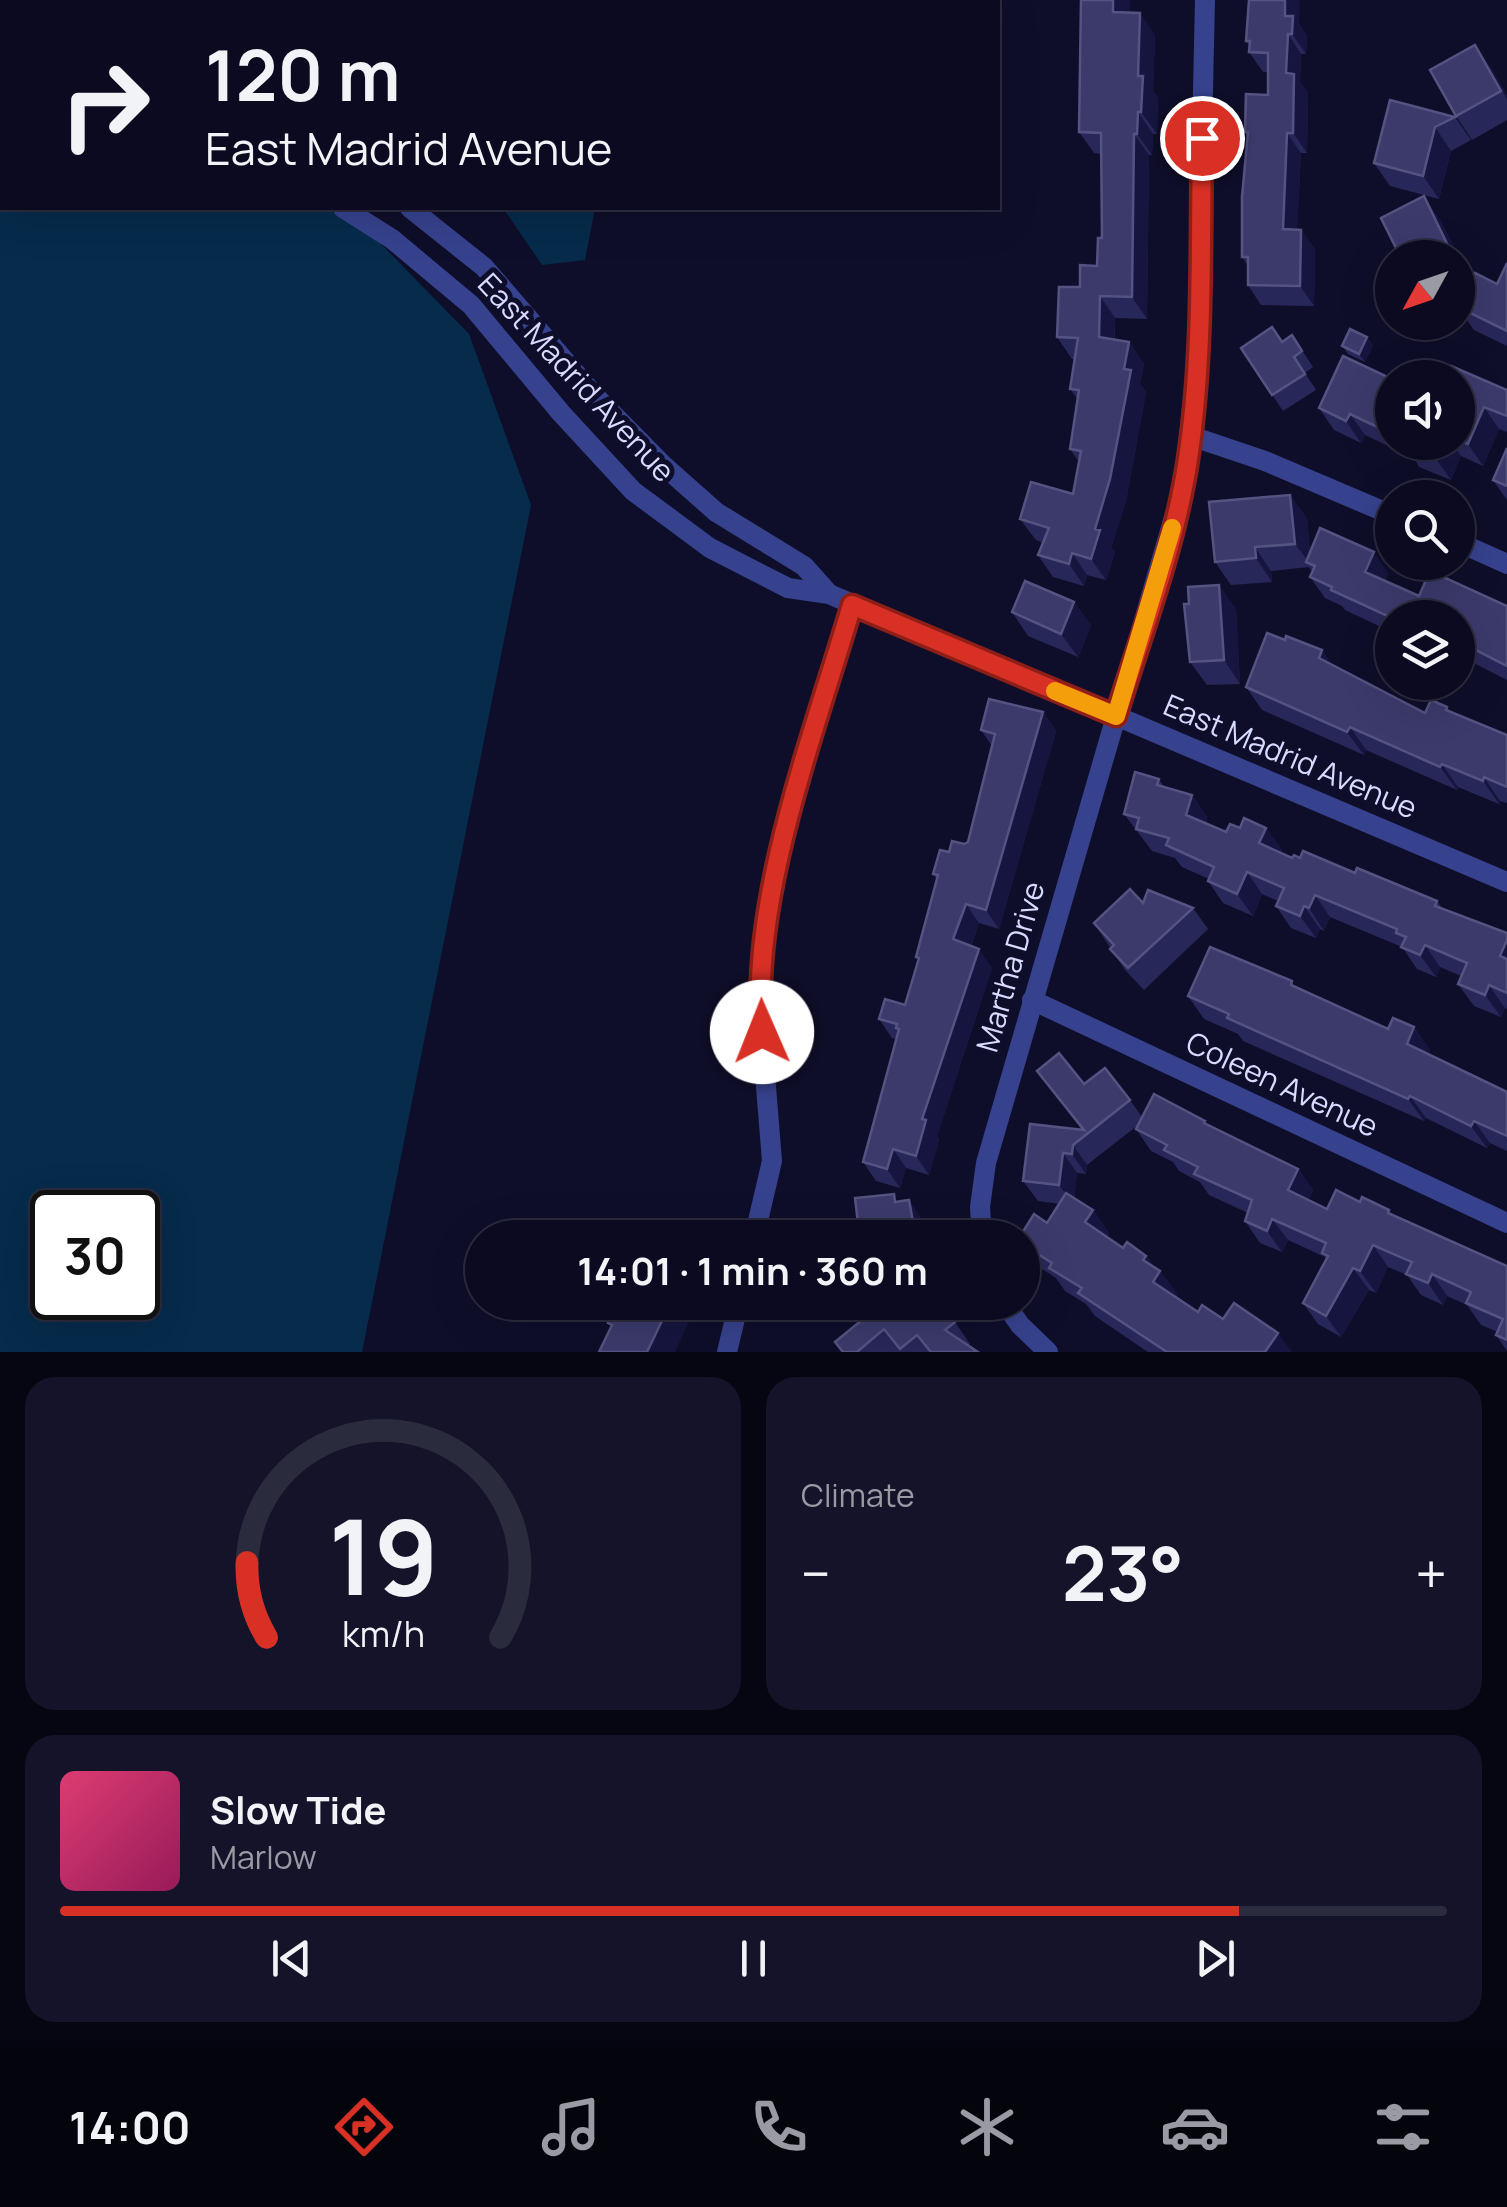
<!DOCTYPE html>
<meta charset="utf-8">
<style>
:root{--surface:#0b0a20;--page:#141329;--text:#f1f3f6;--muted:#9a9aa5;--line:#2b2b3e;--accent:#d93025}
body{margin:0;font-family:Manrope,sans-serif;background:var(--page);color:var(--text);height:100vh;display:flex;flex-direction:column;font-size:38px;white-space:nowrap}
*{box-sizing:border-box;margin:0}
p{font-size:32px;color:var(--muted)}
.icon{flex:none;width:55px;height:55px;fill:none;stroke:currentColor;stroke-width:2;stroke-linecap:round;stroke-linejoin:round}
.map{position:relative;height:1352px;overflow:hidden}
.sheet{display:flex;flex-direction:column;gap:25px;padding:25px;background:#060612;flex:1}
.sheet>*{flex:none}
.top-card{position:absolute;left:0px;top:0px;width:1000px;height:210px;box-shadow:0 10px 40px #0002,0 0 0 2px var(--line);background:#0b0a20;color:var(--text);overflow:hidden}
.needle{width:65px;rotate:230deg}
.tools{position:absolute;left:1375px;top:240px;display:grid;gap:20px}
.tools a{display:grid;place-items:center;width:100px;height:100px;border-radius:50%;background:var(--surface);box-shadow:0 10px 40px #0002,0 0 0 2px var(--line);font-size:50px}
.speed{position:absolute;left:30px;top:1190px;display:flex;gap:20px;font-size:50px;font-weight:700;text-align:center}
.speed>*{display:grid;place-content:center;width:130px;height:130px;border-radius:50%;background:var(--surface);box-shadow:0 10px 40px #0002,0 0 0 2px var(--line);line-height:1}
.speed .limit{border:5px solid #111;border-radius:15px;background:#fff;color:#111}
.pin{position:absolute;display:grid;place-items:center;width:85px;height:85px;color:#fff;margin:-42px;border:5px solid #fff;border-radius:50%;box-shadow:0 2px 10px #0007}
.me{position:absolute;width:110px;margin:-55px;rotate:359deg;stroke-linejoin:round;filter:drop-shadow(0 0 8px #0008)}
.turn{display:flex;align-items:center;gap:35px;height:210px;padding:0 40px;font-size:45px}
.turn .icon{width:130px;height:130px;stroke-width:2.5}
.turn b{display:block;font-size:70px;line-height:85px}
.big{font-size:75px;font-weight:700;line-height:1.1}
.sheet .widget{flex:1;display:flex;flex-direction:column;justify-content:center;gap:15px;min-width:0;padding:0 35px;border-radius:30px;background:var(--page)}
.sheet .dial{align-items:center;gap:0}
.dial svg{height:260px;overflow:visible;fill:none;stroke:var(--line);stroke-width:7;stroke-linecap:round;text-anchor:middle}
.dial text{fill:var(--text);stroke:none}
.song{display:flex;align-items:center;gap:30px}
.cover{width:120px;height:120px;border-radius:15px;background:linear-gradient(135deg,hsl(340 70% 55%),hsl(330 70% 35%))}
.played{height:10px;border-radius:5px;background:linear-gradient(90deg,var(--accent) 85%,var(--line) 85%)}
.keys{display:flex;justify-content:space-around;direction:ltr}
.heat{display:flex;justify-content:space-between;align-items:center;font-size:55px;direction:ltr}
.sheet .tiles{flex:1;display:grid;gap:25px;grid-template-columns:1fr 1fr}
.widget:last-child{grid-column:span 2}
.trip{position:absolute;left:465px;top:1220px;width:575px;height:100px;border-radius:50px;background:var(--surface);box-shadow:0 10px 40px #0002,0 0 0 2px var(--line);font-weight:700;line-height:100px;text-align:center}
.tabs{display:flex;height:160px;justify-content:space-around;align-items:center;background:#04040d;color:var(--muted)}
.tabs .icon{width:70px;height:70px}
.tabs .on{color:var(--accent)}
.tabs b{font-size:45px;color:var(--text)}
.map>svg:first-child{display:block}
</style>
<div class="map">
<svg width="1507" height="1352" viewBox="0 0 1507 1352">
<rect width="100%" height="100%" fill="#0f0e2a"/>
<g fill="#062b4b" fill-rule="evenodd">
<path d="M0 42 2 208H346L469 334 531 505 362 1352H0ZM52 1212H138V1298H52Z"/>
<polygon points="503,208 595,208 585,260 542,265"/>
</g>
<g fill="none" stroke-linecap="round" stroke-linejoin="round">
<g stroke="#36428d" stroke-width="20">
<polyline points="1191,436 1265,461 1392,515"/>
<polyline points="1458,542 1507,564"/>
<polyline points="1032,1000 1507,1223"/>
<polyline points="754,1238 772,1161 759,1000 774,873 851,605"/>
<polyline points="982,1238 980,1207 986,1163 1184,483 1197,361 1205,0"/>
<polyline points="1004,1302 1020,1325 1048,1352"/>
<polyline points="727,1352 739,1302"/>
</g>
<g stroke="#36428d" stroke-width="20">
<polyline points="0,23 2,24"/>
<polyline points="0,70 2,71"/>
<polyline points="343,208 392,239 471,305 561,413 633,491 710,548 788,588 829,594 1507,882"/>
<polyline points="410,208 484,267 597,398 663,465 716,512 804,566 829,594"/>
</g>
</g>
<g fill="#282759">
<polygon points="1130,0 1129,13 1155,35 1153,91 1158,98 1157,134 1153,134 1152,155 1149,155 1147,319 1115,318 1115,340 1129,342 1144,364 1140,384 1146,392 1126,501 1111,548 1115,552 1106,580 1087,575 1084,586 1053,577 1038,555 1043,543 1036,540 1020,519 1073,494 1079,462 1070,449 1078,400 1070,389 1074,359 1072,359 1057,337 1080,287 1097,266 1102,238 1101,154 1094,153 1079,132"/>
<polygon points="1299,24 1307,36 1306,54 1301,54 1300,82 1308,93 1307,153 1301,153 1297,229 1315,249 1314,306 1261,305 1248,285 1248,266 1242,257 1248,137 1245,132 1268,95 1268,72 1263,72 1249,52 1249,46 1246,41"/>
<polygon points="1491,68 1507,96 1507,120 1472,140 1456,116"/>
<polygon points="1455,117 1471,140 1451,151 1439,199 1390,186 1374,163"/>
<polygon points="1440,220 1471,281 1497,284 1507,263 1507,346 1474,330 1458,307 1467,290 1458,294 1458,258 1402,258 1398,252"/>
<polygon points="1292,335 1313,367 1305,373 1316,390 1283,411 1241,348 1282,341"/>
<polygon points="1373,345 1365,362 1348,354 1342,346"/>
<polygon points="1458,378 1507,390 1507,432 1499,429 1483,466 1461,456 1451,480 1419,467 1414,458 1365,435 1361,443 1334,430 1319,408 1392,379 1392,442 1458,442"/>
<polygon points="1507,448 1507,500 1493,480"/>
<polygon points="1307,518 1310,552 1388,573 1385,581 1419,596 1507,606 1507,680 1458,655 1458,618 1392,618 1392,632 1345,610 1342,606 1325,598 1310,577 1312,572 1309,567 1271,571 1272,582 1231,585 1215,562"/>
<polygon points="1074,602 1091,626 1078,657 1028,636 1012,612"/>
<polygon points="1236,609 1240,684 1207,685 1190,662"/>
<polygon points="1285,640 1322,650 1332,665 1425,713 1447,707 1451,712 1507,735 1507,803 1500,801 1499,804 1458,787 1457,790 1366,750 1364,755 1262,710 1246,687"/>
<polygon points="1043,712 1056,731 999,929 979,923 971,946 992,968 937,1136 939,1140 929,1175 906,1168 900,1188 876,1181 863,1162 896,1039 892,1038 879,1019 905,1005 919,961 916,957 937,880 933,874 949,852 968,842 992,746 981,730"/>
<polygon points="1159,779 1164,787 1192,795 1207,817 1206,823 1226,832 1240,828 1266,828 1282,850 1281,853 1292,858 1300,858 1355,873 1437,901 1443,909 1507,933 1507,1009 1505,1008 1501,1017 1474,1006 1458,984 1461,976 1440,967 1436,977 1417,969 1402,947 1330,917 1324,931 1320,929 1316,938 1291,928 1276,906 1278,901 1262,894 1253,916 1223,903 1208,881 1209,879 1182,867 1175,858 1152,851 1124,814"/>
<polygon points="1143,903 1193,908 1208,929 1144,990 1125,970 1094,923"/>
<polygon points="1297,988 1388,1029 1414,1027 1430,1050 1428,1054 1507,1092 1507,1151 1490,1143 1487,1148 1426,1118 1424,1121 1243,1041 1238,1034 1204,1019 1188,996"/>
<polygon points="1037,1071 1084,1084 1130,1100 1142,1117 1205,1121 1208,1125 1298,1169 1313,1190 1308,1200 1327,1209 1360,1202 1393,1215 1507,1266 1507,1351 1496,1335 1498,1332 1481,1325 1467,1305 1447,1296 1443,1305 1421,1295 1407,1275 1388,1267 1376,1293 1369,1290 1341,1337 1318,1324 1303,1303 1326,1260 1325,1257 1288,1240 1282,1252 1260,1243 1245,1221 1248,1213 1209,1195 1200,1182 1179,1171 1173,1162 1151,1151 1136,1129 1138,1125 1087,1165 1086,1174 1077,1173 1074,1198 1093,1210 1109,1233 1107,1237 1123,1248 1146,1256 1154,1267 1160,1271 1177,1294 1175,1297 1198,1312 1223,1319 1292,1352 1148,1352 1095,1316 1086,1304 1065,1291 1056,1278 1033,1263 1022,1248 1022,1238 1047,1223 1060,1204 1038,1201 1023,1181 1082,1130"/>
<polygon points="900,1201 925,1223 928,1238 863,1238 859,1232"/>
<polygon points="884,1302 955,1322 970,1344 968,1345 978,1352 842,1352 835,1342"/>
</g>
<g fill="#16153f">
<polygon points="1113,0 1130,0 1128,34 1113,12"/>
<polygon points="1285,0 1300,0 1299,24 1307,36 1306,54 1292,34 1285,16"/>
<polygon points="1140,13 1155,35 1153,91 1158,98 1157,134 1141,112 1138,76"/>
<polygon points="1288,34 1301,54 1300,82 1308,93 1307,153 1293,133 1286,73"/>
<polygon points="1475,45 1491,68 1507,96 1507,99"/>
<polygon points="1138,112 1153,134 1152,155 1137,134"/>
<polygon points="1435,127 1451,151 1439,199 1423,176"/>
<polygon points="1287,133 1301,153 1296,249 1283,229"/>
<polygon points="1134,134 1149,155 1147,319 1132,297"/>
<polygon points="1424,196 1440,220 1473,286 1458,264 1458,258 1454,258"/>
<polygon points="1301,230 1315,249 1314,306 1300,286"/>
<polygon points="1100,296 1115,318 1114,358 1099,337"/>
<polygon points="1367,337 1373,345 1365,362 1359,354"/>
<polygon points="1129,342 1144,364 1140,384 1146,392 1126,501 1111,548 1115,552 1106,580 1091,559"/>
<polygon points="1484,407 1499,429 1483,466 1468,444"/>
<polygon points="1350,414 1365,435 1361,443 1346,421"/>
<polygon points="1442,442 1451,442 1461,456 1451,480 1436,459"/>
<polygon points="1290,495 1307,518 1311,565 1295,544"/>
<polygon points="1255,547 1271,571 1272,582 1256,558"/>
<polygon points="1374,552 1388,573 1380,593 1365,572"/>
<polygon points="1072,553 1087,575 1084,586 1069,564"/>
<polygon points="1219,585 1236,609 1240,684 1224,660"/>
<polygon points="1074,602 1091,626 1078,657 1061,634"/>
<polygon points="1322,650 1338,674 1319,658"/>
<polygon points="1043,712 1056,731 999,929 986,910"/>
<polygon points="1350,727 1366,750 1364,755 1347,732"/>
<polygon points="1442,764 1458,787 1457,790 1440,767"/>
<polygon points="1484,777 1500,801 1499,804 1483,781"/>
<polygon points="1192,795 1207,817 1202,837 1186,815"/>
<polygon points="1266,828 1282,850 1275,866 1259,843"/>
<polygon points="1247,872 1262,894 1253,916 1237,894"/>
<polygon points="1315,895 1330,917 1324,931 1309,908"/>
<polygon points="966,904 979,923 966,958 953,939"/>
<polygon points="1304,906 1320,929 1316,938 1300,916"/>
<polygon points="1507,940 1507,965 1500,956"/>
<polygon points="1425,945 1440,967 1436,977 1420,955"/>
<polygon points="979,949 992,968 937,1136 939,1140 929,1175 916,1156 922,1119"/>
<polygon points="1489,985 1505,1008 1501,1017 1485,995"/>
<polygon points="1414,1027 1430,1050 1422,1067 1407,1044"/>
<polygon points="1410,1096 1426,1118 1424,1121 1408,1099"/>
<polygon points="1474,1121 1490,1143 1487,1148 1471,1126"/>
<polygon points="1073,1145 1087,1165 1086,1174 1072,1154"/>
<polygon points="893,1149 906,1168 900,1188 887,1169"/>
<polygon points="1063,1153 1077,1173 1074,1205 1059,1185"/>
<polygon points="1298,1169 1313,1190 1303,1212 1288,1190"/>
<polygon points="909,1200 925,1223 928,1238 916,1238"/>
<polygon points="1093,1210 1109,1233 1101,1246 1085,1222"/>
<polygon points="1272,1219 1288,1240 1282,1252 1267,1231"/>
<polygon points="1373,1245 1388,1267 1376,1293 1360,1271"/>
<polygon points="1146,1256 1159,1273 1160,1271 1177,1294 1169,1305 1153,1282 1143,1260"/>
<polygon points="1353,1268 1369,1290 1341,1337 1326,1316"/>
<polygon points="1432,1274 1447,1296 1443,1305 1428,1283"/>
<polygon points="671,1302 698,1302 675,1352 647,1352"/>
<polygon points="1278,1333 1292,1352 1265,1352"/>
</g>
<g fill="#3b3a6b" stroke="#545382" stroke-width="2.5">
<polygon points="1081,0 1113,0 1113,12 1140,13 1138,76 1143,76 1141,112 1138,112 1137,134 1134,134 1132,297 1100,296 1099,337 1129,342 1124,369 1131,370 1110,479 1095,529 1100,530 1091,559 1072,553 1069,564 1038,555 1049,528 1020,519 1031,482 1073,494 1081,451 1070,449 1079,390 1070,389 1078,338 1057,337 1059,287 1080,287 1080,265 1097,266 1098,238 1102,238 1101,133 1079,132"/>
<polygon points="1249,0 1285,0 1285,16 1293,16 1292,34 1288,34 1286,73 1294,74 1293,133 1287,133 1283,229 1301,230 1300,286 1248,285 1248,257 1242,257 1242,197 1248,132 1245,132 1246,94 1268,95 1268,53 1249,52 1250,41 1246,41"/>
<polygon points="1475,45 1501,91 1456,116 1430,70"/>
<polygon points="1390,100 1455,117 1435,127 1423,176 1374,163"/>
<polygon points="1424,196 1454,258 1411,258 1406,248 1398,252 1381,218"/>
<polygon points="1507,263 1507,331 1458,307 1475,273 1497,284"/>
<polygon points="1272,327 1282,342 1292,335 1302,351 1294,357 1305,374 1272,395 1241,348"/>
<polygon points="1350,329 1367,337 1359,354 1342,346"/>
<polygon points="1343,356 1392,379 1392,434 1350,414 1346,421 1319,408"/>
<polygon points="1451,366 1507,390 1507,416 1484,407 1468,444 1458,440 1458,378 1446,378"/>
<polygon points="1406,442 1442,442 1436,459 1404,445"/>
<polygon points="1507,448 1507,486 1493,480"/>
<polygon points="1290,495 1295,544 1255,547 1256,558 1215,562 1209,502"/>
<polygon points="1320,528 1374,552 1365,572 1419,596 1430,571 1507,606 1507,666 1458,641 1458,618 1392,618 1331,590 1332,587 1310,577 1315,566 1306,562"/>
<polygon points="1025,581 1074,602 1061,634 1012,612"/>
<polygon points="1219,585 1224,660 1190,662 1184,604 1189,604 1188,587"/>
<polygon points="1267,633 1285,640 1286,636 1322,650 1319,658 1425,713 1431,700 1447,707 1446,710 1507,735 1507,787 1484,777 1483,781 1442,764 1440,767 1350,727 1347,732 1246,687"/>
<polygon points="989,699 1043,712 986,910 966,904 953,939 979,949 922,1119 926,1120 916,1156 893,1149 887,1169 863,1162 899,1029 896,1028 897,1024 879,1019 885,999 905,1005 919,958 916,957 938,875 933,874 940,850 949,852 952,841 964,844 968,842 995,734 981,730"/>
<polygon points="1135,772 1159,779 1157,785 1192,795 1186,815 1226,832 1230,824 1240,828 1244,818 1266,828 1259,843 1292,858 1294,855 1300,858 1303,851 1355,873 1357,868 1437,901 1435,906 1507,933 1507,940 1500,956 1507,959 1507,993 1489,985 1485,995 1458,984 1467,963 1425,945 1420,955 1401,947 1406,937 1396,933 1397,929 1315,895 1309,908 1304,906 1300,916 1276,906 1284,888 1247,872 1237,894 1208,881 1214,867 1166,845 1169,838 1136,829 1139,818 1124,814"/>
<polygon points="1130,889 1143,903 1148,890 1193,908 1128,968 1110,949 1114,945 1094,923"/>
<polygon points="1210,947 1292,981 1291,985 1388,1029 1393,1018 1414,1027 1407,1044 1507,1092 1507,1136 1474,1121 1471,1126 1410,1096 1408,1099 1227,1018 1229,1014 1188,996"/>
<polygon points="1059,1053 1084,1084 1105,1068 1130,1100 1073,1145 1072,1154 1063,1153 1059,1185 1023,1181 1030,1124 1084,1130 1037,1071"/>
<polygon points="1154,1094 1205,1121 1204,1123 1298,1169 1288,1190 1327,1209 1336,1190 1360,1202 1362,1197 1389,1210 1388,1213 1507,1266 1507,1340 1496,1335 1503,1319 1466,1303 1471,1292 1432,1274 1428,1283 1406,1274 1412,1262 1373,1245 1360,1271 1353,1268 1326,1316 1303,1303 1328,1256 1322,1253 1326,1243 1272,1219 1267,1231 1245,1221 1252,1200 1194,1174 1198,1167 1164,1150 1167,1145 1136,1129"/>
<polygon points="1066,1193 1093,1210 1085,1222 1123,1248 1127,1242 1146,1256 1143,1260 1160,1271 1153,1282 1198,1312 1202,1305 1223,1319 1234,1303 1278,1333 1265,1352 1167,1352 1078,1293 1082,1288 1049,1268 1052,1263 1022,1244 1022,1238 1019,1238 1034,1214 1047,1223"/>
<polygon points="894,1194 895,1202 909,1200 916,1238 876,1238 875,1230 859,1232 855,1198"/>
<polygon points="618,1302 671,1302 647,1352 599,1352 612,1325 608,1323"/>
<polygon points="884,1302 938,1302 955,1322 945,1330 978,1352 931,1352 917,1335 900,1349 884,1329 857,1352 843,1352 835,1342"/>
</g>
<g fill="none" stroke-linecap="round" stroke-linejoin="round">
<g stroke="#8d1f18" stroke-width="25">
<path id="route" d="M762 1032C750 899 814 734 852 605L1116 716C1142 632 1175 546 1188 459 1204 353 1200 245 1202 138"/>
</g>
<use href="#route" stroke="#d93025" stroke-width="18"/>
<polyline stroke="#f59e0b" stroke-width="18" points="1055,691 1116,716 1172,528"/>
</g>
<g text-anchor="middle" stroke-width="10" stroke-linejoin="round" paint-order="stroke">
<g font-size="30" fill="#d8daff" stroke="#0f0e2a">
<text transform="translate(576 378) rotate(47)" y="10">East Madrid Avenue</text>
<text transform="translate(1290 757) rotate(23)" y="10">East Madrid Avenue</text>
<text transform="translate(1011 967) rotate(-74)" y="10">Martha Drive</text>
<text transform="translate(1282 1085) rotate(25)" y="10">Coleen Avenue</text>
</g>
</g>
</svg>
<div class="tools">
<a><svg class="needle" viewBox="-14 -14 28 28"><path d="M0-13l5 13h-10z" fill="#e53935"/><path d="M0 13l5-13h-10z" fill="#9a9aa5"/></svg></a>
<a><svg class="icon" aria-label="sound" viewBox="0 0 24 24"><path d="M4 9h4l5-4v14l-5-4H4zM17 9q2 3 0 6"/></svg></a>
<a><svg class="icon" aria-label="search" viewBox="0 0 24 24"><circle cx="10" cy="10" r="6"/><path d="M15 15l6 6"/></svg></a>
<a><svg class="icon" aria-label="layers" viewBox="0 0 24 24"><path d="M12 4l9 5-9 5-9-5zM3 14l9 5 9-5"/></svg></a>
</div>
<div class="speed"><div class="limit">30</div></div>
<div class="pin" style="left:1202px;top:138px;background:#d93025"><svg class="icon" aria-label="arrive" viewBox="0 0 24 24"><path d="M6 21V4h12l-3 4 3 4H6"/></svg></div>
<svg class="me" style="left:762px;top:1032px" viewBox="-20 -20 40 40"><circle r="19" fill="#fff"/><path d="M0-13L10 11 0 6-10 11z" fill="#d93025"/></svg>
<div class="trip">14:01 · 1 min · 360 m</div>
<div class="top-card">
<div class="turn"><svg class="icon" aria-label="right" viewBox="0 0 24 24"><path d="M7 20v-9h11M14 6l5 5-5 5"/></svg><div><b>120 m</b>East Madrid Avenue</div></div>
</div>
</div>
<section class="sheet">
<div class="tiles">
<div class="widget dial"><svg viewBox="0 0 100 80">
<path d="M14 69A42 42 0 1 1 86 69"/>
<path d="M14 69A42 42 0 0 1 8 46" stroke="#d93025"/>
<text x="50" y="56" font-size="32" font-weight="700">19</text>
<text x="50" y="72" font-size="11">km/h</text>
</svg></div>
<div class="widget"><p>Climate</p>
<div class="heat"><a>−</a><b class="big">23°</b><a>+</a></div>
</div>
<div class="widget">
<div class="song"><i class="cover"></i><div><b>Slow Tide</b><p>Marlow</p></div></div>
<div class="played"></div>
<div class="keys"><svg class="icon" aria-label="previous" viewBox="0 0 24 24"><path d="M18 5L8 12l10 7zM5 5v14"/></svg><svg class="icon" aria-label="pause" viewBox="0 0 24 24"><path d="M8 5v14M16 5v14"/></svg><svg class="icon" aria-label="next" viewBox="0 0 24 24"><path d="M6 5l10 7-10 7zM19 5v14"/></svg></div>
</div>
</div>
</section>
<nav class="tabs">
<b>14:00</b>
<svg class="icon on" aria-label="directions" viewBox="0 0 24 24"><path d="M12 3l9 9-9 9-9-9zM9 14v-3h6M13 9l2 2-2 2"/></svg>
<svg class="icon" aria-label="music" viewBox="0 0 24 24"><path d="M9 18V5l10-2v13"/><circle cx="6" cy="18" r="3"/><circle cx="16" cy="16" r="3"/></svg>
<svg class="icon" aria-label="phone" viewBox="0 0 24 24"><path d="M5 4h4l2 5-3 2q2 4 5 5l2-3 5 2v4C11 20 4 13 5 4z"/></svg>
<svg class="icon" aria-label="climate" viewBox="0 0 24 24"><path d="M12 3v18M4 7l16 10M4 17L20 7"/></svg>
<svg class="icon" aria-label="car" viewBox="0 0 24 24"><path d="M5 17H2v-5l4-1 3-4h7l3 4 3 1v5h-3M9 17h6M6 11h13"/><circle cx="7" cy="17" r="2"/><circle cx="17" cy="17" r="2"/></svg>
<svg class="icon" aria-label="filters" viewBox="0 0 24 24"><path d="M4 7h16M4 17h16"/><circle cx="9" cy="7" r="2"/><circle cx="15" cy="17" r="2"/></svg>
</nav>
